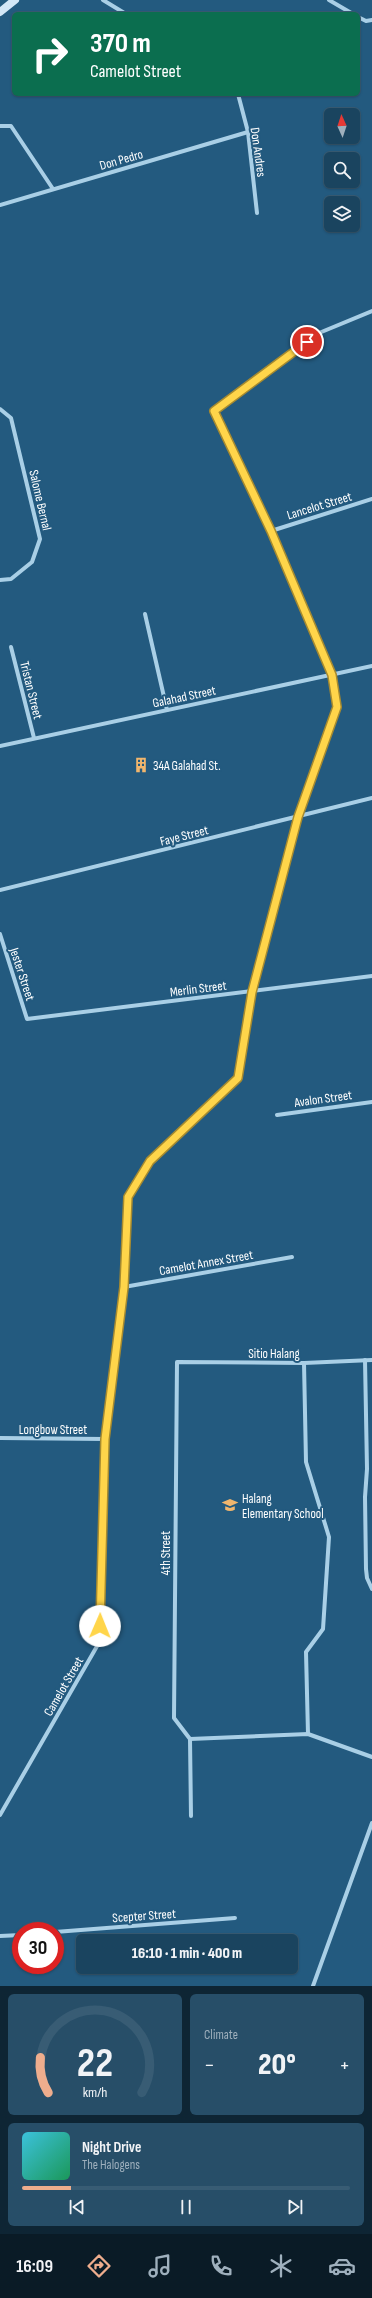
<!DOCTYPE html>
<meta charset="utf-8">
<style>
:root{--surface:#1a445f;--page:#274e68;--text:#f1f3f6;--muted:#9fb0bd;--line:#385c74;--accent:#eead8d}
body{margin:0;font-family:"Sofia Sans Condensed",sans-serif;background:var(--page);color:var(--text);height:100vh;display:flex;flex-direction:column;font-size:15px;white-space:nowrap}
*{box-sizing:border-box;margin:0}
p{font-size:13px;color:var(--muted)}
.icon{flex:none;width:22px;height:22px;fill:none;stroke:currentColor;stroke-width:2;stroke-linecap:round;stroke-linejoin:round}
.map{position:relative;height:1986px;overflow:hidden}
.details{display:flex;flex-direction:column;gap:8px;padding:8px;background:#0e2534;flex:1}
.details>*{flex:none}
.top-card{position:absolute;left:12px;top:12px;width:348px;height:84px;border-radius:6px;box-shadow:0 1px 3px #0004,0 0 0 1px var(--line);background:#0b6e4f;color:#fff;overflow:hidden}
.needle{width:26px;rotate:357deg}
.controls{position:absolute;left:324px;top:108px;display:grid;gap:8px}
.controls a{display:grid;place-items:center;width:36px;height:36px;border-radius:6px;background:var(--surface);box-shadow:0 1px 3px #0004,0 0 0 1px var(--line);font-size:20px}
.speed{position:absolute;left:12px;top:1922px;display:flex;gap:8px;font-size:20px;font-weight:700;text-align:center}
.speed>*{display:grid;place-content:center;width:52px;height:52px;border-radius:50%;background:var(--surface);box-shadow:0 1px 3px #0004,0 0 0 1px var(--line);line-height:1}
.speed .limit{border:6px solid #d22;background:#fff;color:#111}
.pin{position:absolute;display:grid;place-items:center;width:34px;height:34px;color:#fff;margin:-17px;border:2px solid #fff;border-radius:50%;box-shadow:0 1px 4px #0007}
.me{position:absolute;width:44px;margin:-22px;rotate:1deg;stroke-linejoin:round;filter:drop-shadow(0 0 3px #0008)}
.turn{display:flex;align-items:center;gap:14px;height:84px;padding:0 12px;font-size:18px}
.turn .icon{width:52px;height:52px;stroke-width:2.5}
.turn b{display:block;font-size:28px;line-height:34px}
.big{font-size:30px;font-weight:800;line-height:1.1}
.details .widget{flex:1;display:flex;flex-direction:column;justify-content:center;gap:6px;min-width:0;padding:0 14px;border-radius:6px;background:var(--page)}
.details .dial{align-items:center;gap:0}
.dial svg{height:104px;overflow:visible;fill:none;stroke:var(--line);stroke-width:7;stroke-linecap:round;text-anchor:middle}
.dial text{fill:var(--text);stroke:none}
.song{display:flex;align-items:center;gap:12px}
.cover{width:48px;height:48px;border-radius:6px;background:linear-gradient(135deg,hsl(190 70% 55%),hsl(150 70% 35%))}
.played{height:4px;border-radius:2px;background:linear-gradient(90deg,var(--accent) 15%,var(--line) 15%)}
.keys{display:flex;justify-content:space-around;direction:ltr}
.heat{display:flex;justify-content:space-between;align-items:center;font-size:22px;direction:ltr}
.details .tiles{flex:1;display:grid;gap:8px;grid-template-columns:1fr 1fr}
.widget:last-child{grid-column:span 2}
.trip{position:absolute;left:76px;top:1934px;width:222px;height:40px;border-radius:6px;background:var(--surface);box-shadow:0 1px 3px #0004,0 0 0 1px var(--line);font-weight:800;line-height:40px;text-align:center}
.menu{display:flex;height:64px;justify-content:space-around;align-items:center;background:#0a1b26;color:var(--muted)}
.menu .icon{width:28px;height:28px}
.menu .on{color:var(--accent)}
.menu b{font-size:18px;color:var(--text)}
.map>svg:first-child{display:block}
</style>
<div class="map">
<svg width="372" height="1986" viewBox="0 0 372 1986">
<rect width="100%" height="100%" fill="#235a7f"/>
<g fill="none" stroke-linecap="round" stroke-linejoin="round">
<g stroke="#a9cfe6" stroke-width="4">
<polyline points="103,0 126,14"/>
<polyline points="329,0 353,14"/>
<polyline points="358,17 366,21 372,20"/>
<polyline points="238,94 248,132 257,213"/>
<polyline points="0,126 11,126 53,189"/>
<polyline points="0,205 248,132"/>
<polyline points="0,409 11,418 40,539 32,562 11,579 0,580"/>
<polyline points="271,531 372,499"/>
<polyline points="145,614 167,710"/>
<polyline points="11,647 34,738"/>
<polyline points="0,746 372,666"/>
<polyline points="0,890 372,798"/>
<polyline points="0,934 27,1019 372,976"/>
<polyline points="277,1115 372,1102"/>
<polyline points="124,1287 292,1257"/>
<polyline points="365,1360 367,1469 365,1497 366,1569 367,1578 372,1589"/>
<polyline points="304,1363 306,1462 329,1537 323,1629 306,1652 308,1734"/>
<polyline points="0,1438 105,1439"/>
<polyline points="190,1739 174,1718 177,1362 304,1363 372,1360"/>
<polyline points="190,1739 308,1734 372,1757"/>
<polyline points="190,1739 191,1816"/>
<polyline points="0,1815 100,1641 105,1439 124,1287 128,1197 150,1161 237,1079 252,992 298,817 337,707 332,675 271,531 214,411 319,333 372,311"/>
<polyline points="55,1932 235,1918"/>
<polyline points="0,1936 21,1935"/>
<polyline points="313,1986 372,1823"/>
</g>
<polyline stroke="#d3e7f6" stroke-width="8" points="0,12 15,0"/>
</g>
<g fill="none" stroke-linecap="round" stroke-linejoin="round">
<g stroke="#a68a30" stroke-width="10">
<polyline id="route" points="100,1626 105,1439 124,1287 128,1197 150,1161 238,1078 252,992 298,817 337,707 332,675 271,531 214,411 307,342"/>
</g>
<use href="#route" stroke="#ffd54a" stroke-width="7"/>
</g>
<defs>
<g id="building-bare" transform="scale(1.2)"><path d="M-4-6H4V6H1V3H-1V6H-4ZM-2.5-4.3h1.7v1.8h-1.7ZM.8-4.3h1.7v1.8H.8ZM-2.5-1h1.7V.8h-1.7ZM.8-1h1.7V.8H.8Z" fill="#f1b66d" stroke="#235a7f" stroke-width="2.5" paint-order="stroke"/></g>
<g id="school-bare" transform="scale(1.2)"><path d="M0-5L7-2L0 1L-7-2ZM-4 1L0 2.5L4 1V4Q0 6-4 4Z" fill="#f1b66d" stroke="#235a7f" stroke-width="2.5" paint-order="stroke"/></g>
</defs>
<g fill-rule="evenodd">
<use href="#building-bare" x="141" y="765"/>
<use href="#school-bare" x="230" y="1505"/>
</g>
<g text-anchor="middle" stroke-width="4" stroke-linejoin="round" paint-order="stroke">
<g font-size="13" fill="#fff" stroke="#235a7f">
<text transform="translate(259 152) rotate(82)" y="5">Don Andres</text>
<text transform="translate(121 159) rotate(-16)" y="5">Don Pedro</text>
<text transform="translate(41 500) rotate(77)" y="5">Salome Bernal</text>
<text transform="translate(319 505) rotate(-17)" y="5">Lancelot Street</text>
<text transform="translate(32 690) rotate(76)" y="5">Tristan Street</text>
<text transform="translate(184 696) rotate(-12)" y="5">Galahad Street</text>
<text transform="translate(184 835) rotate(-14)" y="5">Faye Street</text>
<text transform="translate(23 974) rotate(72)" y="5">Jester Street</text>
<text transform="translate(198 988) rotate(-7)" y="5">Merlin Street</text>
<text transform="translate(323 1098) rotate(-8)" y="5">Avalon Street</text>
<text transform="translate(206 1262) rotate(-10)" y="5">Camelot Annex Street</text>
<text x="274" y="1358">Sitio Halang</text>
<text x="53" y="1434">Longbow Street</text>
<text transform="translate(165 1553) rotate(-90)" y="5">4th Street</text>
<text transform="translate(63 1686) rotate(-60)" y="5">Camelot Street</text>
<text transform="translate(144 1915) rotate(-4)" y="5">Scepter Street</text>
</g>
<g font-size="13" fill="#fff" stroke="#235a7f" text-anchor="start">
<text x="153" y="770">34A Galahad St.</text>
<text x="242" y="1503">Halang<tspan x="242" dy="15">Elementary School</tspan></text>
</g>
</g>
</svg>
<div class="controls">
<a><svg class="needle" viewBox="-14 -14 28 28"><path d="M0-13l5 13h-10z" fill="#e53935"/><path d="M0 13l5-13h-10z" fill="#9fb0bd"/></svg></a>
<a><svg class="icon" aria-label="search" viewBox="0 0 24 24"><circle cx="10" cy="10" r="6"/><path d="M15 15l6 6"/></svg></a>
<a><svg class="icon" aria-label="layers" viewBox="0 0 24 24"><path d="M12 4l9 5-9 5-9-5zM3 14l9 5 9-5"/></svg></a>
</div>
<div class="speed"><div class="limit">30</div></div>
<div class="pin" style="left:307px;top:342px;background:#d93025"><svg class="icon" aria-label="arrive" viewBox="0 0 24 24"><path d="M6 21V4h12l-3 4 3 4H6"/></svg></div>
<svg class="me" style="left:100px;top:1626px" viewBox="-20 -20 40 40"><circle r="19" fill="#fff"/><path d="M0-13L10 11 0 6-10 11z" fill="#ffd54a"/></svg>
<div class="trip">16:10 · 1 min · 400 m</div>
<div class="top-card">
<div class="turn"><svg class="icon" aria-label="right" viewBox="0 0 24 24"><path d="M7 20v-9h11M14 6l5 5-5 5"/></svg><div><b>370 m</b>Camelot Street</div></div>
</div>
</div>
<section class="details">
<div class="tiles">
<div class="widget dial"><svg viewBox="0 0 100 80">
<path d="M14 69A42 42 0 1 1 86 69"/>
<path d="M14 69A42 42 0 0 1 8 42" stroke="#eead8d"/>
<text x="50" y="56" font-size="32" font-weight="700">22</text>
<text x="50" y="72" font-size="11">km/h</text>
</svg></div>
<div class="widget"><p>Climate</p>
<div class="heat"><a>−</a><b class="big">20°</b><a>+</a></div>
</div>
<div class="widget">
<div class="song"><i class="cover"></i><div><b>Night Drive</b><p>The Halogens</p></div></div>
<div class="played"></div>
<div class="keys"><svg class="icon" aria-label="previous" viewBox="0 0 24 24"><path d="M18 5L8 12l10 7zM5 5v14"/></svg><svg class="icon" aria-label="pause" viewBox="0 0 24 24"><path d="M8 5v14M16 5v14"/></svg><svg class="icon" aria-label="next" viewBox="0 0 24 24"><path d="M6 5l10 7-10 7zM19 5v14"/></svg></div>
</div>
</div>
</section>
<nav class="menu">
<b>16:09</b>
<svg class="icon on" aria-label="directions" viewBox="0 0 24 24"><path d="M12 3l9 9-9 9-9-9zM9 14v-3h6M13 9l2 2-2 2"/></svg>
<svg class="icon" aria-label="music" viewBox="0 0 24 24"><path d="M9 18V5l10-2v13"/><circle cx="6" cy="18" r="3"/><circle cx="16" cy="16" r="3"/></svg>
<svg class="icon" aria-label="phone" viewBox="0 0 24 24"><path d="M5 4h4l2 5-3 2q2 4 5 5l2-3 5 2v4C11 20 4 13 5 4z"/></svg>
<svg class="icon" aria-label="climate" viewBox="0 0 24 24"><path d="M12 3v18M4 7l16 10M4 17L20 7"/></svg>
<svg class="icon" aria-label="car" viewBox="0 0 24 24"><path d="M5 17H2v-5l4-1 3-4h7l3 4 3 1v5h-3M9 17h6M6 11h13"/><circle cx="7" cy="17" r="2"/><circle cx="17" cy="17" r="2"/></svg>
</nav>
